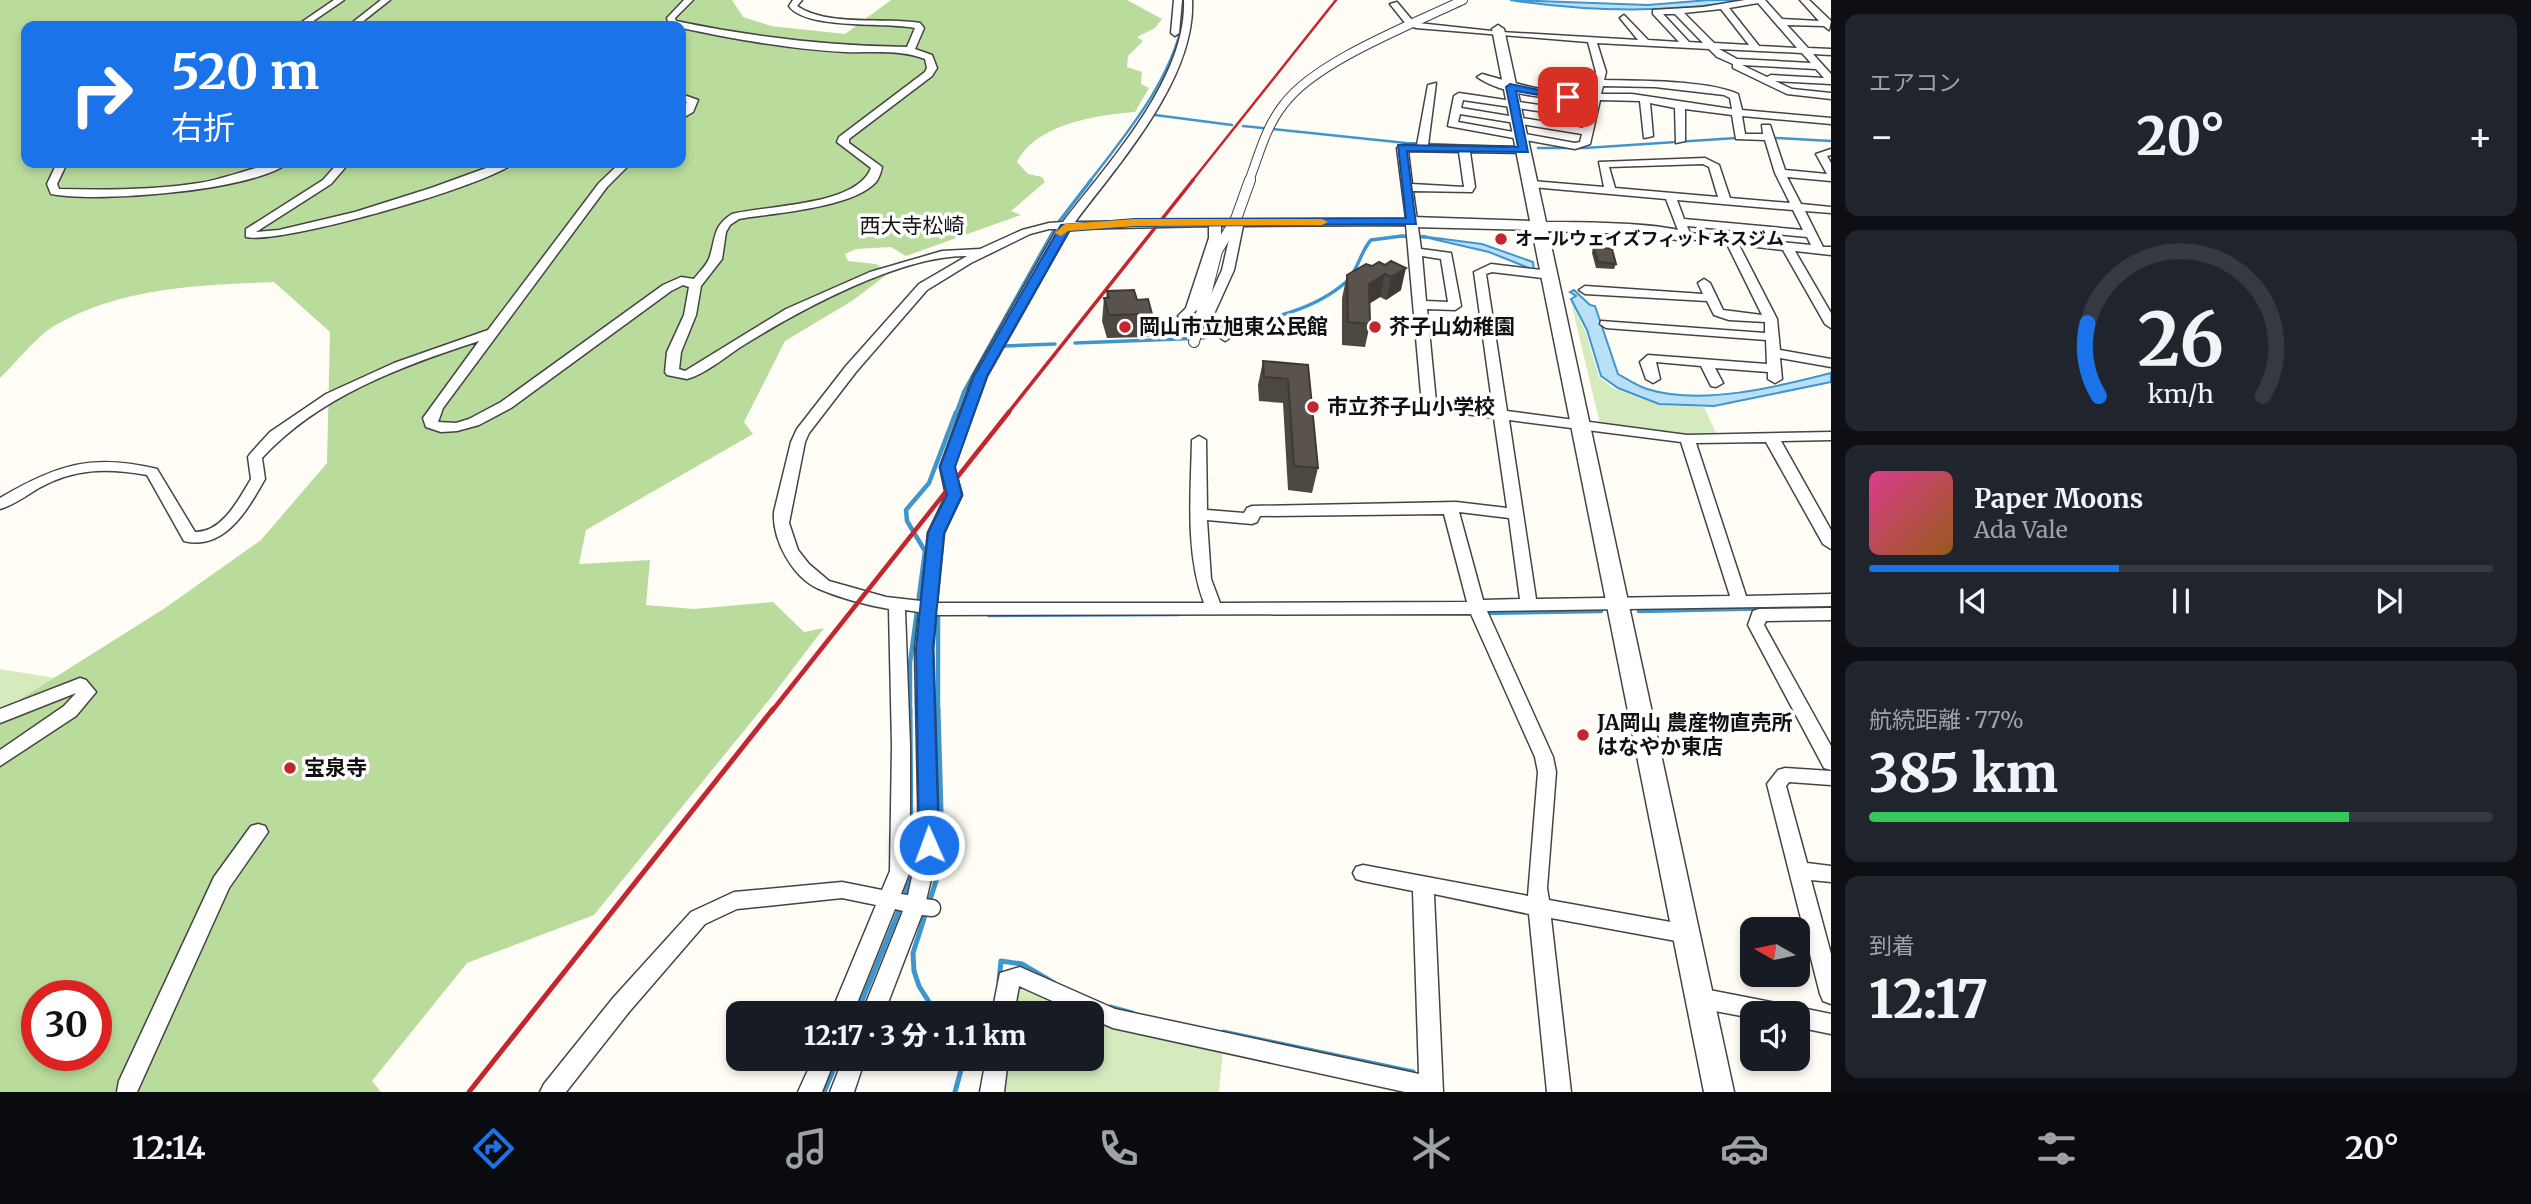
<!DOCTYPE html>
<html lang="ja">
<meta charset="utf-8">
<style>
:root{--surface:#171b24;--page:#20242c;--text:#f1f3f6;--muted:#9ea1a6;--line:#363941;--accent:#1a73e8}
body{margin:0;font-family:Merriweather,"Noto Sans JP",serif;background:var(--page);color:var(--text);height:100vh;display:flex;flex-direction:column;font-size:26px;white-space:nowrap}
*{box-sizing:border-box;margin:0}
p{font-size:23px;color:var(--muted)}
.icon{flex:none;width:38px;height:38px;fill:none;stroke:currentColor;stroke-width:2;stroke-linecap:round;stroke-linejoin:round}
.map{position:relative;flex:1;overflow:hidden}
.side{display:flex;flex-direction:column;gap:14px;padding:14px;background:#0d0f14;width:700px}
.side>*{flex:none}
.hud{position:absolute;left:21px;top:21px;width:665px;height:147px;border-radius:14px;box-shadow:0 4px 10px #0003;background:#1a73e8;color:#fff;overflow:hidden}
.needle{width:46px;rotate:279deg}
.buttons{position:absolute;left:1740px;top:917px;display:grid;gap:14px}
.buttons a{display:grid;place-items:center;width:70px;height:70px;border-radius:14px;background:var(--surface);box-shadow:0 4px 10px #0003;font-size:35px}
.speed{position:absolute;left:21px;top:980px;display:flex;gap:14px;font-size:35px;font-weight:700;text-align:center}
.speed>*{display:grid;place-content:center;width:91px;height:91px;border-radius:50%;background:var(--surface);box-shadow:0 4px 10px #0003;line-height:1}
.speed .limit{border:10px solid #d22;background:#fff;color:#111}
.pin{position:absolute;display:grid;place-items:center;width:60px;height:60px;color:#fff;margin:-30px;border-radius:14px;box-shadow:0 4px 10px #0006}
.me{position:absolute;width:77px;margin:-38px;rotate:358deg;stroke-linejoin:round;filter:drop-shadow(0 0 5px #0008)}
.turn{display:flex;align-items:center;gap:24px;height:147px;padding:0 35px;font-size:32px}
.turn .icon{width:91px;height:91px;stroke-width:2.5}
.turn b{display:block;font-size:49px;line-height:60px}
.big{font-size:52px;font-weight:800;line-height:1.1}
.side .tile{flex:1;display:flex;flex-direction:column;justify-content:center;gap:10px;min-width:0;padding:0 24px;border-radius:14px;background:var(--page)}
.side .dial{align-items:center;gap:0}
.dial svg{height:182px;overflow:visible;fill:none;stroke:var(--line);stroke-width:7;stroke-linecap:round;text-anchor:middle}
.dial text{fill:var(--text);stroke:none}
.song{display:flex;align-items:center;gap:21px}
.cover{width:84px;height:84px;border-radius:10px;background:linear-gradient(135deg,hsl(330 70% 55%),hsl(30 70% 35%))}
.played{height:7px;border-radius:4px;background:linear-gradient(90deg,var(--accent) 40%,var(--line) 40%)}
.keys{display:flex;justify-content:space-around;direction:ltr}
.heat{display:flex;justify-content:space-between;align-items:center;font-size:38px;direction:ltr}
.charge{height:10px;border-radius:5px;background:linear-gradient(90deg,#34c759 77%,var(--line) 0)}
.trip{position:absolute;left:726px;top:1001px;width:378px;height:70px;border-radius:14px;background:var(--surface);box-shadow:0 4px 10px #0003;font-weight:800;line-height:70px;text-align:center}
.tabs{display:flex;height:112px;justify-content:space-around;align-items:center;background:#090b0e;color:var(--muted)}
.tabs .icon{width:49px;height:49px}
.tabs .current{color:var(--accent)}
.tabs b{font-size:32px;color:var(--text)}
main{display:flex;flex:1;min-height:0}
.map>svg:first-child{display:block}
</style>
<main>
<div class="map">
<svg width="1831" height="1092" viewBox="0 0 1831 1092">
<rect width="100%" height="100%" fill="#fffdf5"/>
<g fill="#d5ebbd">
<polygon points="1571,302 1586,333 1599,377 1613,388 1659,405 1704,407 1717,435 1686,435 1600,424"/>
<polygon points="0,669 67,680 0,712"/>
<polygon points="1026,985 1046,998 1079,1013 1012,1013 1015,992"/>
<polygon points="1092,1018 1223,1050 1219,1092 1002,1092 1007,1059 1092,1059"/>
</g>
<path fill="#b9dc9c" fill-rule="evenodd" d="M0 0H732L743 17 771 26 845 34 891 0H1127L1162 19 1155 28 1137 37 1143 41 1128 56 1127 67 1142 72 1141 84 1149 88 1135 112C1097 115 1036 124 1017 162L1028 174 1042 177 1045 182 1011 211 1021 215 906 256 891 247 856 249 845 254 848 261 876 264 889 273 852 301 785 341 744 422 753 434 586 530 579 564 650 560 646 605 694 609 773 602 804 632 824 628 769 700 594 915 467 963 372 1081 381 1092H0V712L165 608 261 540 327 463 330 332 274 282C199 285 121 287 54 326 36 337 16 363 0 378ZM26 26H681V163H26ZM37 996H96V1055H37Z"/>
<g fill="#b9e0f7" stroke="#3f96cf" stroke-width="2">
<path d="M1510 0 1648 5 1709 0H1748C1669 13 1589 12 1510 0Z"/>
<polygon points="1420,236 1482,244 1533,262 1534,270 1489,252"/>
<path d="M1574 290 1590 305 1595 306 1618 374C1627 379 1637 386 1647 389 1701 406 1777 387 1831 373V382L1714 406 1659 404 1618 388 1601 376 1587 330 1571 299 1576 296 1570 292Z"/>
</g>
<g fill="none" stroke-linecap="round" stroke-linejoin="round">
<g stroke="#3f96cf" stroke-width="2.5">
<polyline points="1155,115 1232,125"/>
<polyline points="1243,126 1406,143 1507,147"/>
<polyline points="1776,138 1831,141"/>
<polyline points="1538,148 1585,148 1736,138"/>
<path d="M1090 181C1127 133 1170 82 1183 21"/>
</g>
<g stroke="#3f96cf" stroke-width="3.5">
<path d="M1075 343 1204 338 1212 331C1257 321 1310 314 1346 282 1358 271 1360 252 1371 240L1402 236 1426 237"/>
<polyline points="1004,346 1055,344"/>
<polyline points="956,413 964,391 1058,223 1091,180"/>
</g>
<g stroke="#3f96cf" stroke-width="4.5">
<polyline points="1639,611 1831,607"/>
<polyline points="1482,613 1601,611"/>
<polyline points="989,615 1179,614"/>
<polyline points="910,711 910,663 925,551 907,521 906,510 929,483 956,412"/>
<polyline points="938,711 938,614"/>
</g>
<g stroke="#3f96cf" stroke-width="5">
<polyline points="999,981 1001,961 1022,964 1054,983"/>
<polyline points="1110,1007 1132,1013"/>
<polyline points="857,1013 905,896 911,865 910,709"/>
<polyline points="936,1013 919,986 914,971 913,953 936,881 942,845 938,709"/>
<polyline points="1223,1032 1413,1072"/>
<polyline points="824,1092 838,1059"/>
<polyline points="955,1092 964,1059"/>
</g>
<g stroke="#444" stroke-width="10">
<path id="pedestrian-far2" d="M1249 181C1259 155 1266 126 1284 104 1316 61 1413 24 1463 0"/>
</g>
<g stroke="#444" stroke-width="12">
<polyline id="pedestrian-far1" points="1194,342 1217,251 1236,219 1250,180"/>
</g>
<g stroke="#444" stroke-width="19">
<polyline id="pedestrian" points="923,907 932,908"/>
</g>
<g stroke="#444" stroke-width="3">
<g id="minor">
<polygon points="334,0 344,0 306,26 296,26"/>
<polygon points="381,0 390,0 357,26 348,26"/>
<path d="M684 0H693L675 18 676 21C752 37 829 46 907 47L915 28C888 22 805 30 789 6L793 0H802L797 6C827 27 885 17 920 23L924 28 915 49 932 55 937 68 932 76 849 139V143L882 167C881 172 879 178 876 182 853 208 773 213 739 219L730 225 726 232 722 259 701 286 696 315 681 352 679 369 685 371 786 309 870 272 942 251 980 249 1022 230 1049 223 1063 222C1109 162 1187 78 1184 0H1192C1196 78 1120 162 1075 222L1406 219 1397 148 1402 145H1417L1428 85 1436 83 1428 145 1524 147 1529 150 1524 153 1470 152 1475 187 1472 192 1413 191 1421 249 1451 253 1461 306 1455 310 1427 309 1436 402 1493 409 1474 272 1491 264 1550 271 1556 275 1550 279 1492 272 1486 274 1507 411 1687 435 1831 432V440L1781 441 1831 530V549L1823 544 1766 442 1696 443 1746 596 1831 594V606L1487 611 1553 757 1556 772 1547 888 1549 900 1687 925 1694 928 1697 934 1694 940 1687 943 1551 918 1571 1092H1547L1529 914 1434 894 1443 1092H1405L1113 1028 1092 1019V1013H1079L1019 986 1014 1013H992L1000 973 1020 967 1115 1009 1419 1074 1413 891 1363 881 1356 879 1353 873 1356 867 1363 865 1528 896 1538 772 1535 757 1471 614 936 615 933 648 939 845 924 909 884 1013H862L903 911 895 909 853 1013H831L876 905 842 898 737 909 705 924 629 1012 566 1092H540L544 1084 613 998 691 912 734 892 842 882 882 890 890 871 892 746 889 609C867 605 840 598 819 589 793 578 772 540 774 512L791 442 797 429 846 366 919 284 967 256C902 255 802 309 747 343 728 354 708 373 687 379L667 375 665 372 667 352 684 315 689 287 683 285 671 291 511 408 479 425 457 431 441 432 426 427 423 418 479 341C402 366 319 396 262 458L265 479C248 509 225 551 184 541L147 475C107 468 75 468 39 488 27 495 14 505 0 509V498C56 465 92 453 157 469L195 532C222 533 239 499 251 479L248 457 250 454 270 432 326 394 394 363 488 330 599 183 620 163H631L607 187 443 408 438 422 456 423 469 419 501 402 663 285 681 277 694 279C699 272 708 264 710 256 716 237 713 226 732 214 768 205 857 206 871 168L837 142 839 137 925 72 927 68 925 59C899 49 872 53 845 52 789 49 721 37 669 25L667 18ZM1408 151 1459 152 1464 187 1412 184ZM1406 225 1422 405 1429 409 1494 418 1507 508 1456 502 1252 506 1247 508 1244 513 1207 510 1206 440 1199 436 1192 440C1191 493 1185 553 1204 603H937L944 533 962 495 954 467 987 376 1070 229 1209 226V238L1186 308 1178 316 1184 320 1198 309 1221 238V226H1232L1222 270 1202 314 1209 330 1225 341 1231 337 1220 325 1214 314 1234 270 1243 226ZM1049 229H1057L973 376 940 467 946 495 928 533 921 601 886 597 829 581 809 564 798 550 789 523 805 442 809 433 856 372 927 290 971 263 1030 234ZM1422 256 1441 259 1448 302 1426 301ZM1509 420 1681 442 1730 596 1536 599ZM1459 512 1509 518 1520 599 1483 600ZM1444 514 1467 602 1220 603 1211 579 1207 520 1252 524 1257 522 1260 516ZM905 610 919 612 915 648 919 845 908 895 901 894 910 871V746Z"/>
<polygon points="1174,0 1182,0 1179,33 1175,36 1171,33"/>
<path d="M1745 0H1765L1782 19 1819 21 1800 0H1809L1831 21 1829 30 1824 26 1787 25 1808 48 1831 49V55L1813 54 1831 74V84L1775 81 1792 89 1831 93V99L1787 94 1733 68V64L1717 57 1709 49 1597 43 1606 72 1604 80C1640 81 1707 80 1738 94L1742 110 1831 118V124L1742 116 1745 134H1763L1762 125H1770L1785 170 1827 174 1816 154 1831 149V155L1827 156 1831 163V181L1787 177 1801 204 1831 207V213L1805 211 1823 247H1831V255L1795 251 1831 313V328L1825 324 1783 250 1739 245 1777 319 1780 350 1831 359V367L1780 358 1782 379 1775 383 1768 379V372L1715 368 1723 383 1716 387 1711 386 1701 366 1656 362 1660 379 1653 383 1646 379 1640 362 1648 355 1767 364 1766 340 1606 328 1600 324 1601 321 1765 333V322L1729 320 1714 315 1707 301 1585 294 1579 290 1585 286 1703 294 1698 283 1704 279 1710 283 1723 310 1762 315 1727 244 1681 238 1666 199 1532 187 1527 184 1532 181 1604 187 1599 162 1705 158 1719 165 1730 198 1790 203 1775 173 1765 140 1736 139 1732 115 1685 109V141L1676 143 1675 108 1650 103 1653 136 1644 138 1640 101 1600 100 1590 144 1575 149 1448 126 1454 96 1459 93 1587 112 1590 100C1558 100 1504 96 1477 77L1482 74C1521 85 1550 94 1591 94L1596 72 1588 42 1416 28 1406 24 1390 4 1397 2 1412 20 1418 23 1501 32 1638 40 1620 18 1624 15 1648 40 1679 42 1653 14V10L1703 7ZM1758 3 1797 48 1759 46 1729 8ZM1721 9 1749 45 1714 43 1684 13ZM1663 14H1675L1703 43 1689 42ZM1719 49 1802 53 1811 63 1737 59ZM1742 65 1816 69 1824 78 1771 75 1767 77ZM1603 86 1655 87 1724 95 1730 98 1732 109 1632 94H1601ZM1463 100 1586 118 1583 128 1461 108ZM1460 114 1582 134 1580 142 1575 143 1458 122ZM1703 164 1709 167 1718 197 1615 188 1609 167ZM1677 200 1793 210 1803 230 1684 219ZM1687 226 1807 237 1811 245 1690 233Z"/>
<polygon points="681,94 698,100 693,112 681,119 681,111 687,102 681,100"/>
<path d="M57 163H67L57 184 59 189C106 190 153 190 199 183 227 179 264 162 288 163 253 191 97 203 51 194L47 184Z"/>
<path d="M338 163H349L331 184 256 232 279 230 355 212 431 188 500 163H514C486 186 281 245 246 237V229L323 180Z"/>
<polygon points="1831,608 1831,620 1766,621 1764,625 1831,746 1831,770 1824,768 1748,625 1753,611 1759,609"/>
<polygon points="80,678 86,680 96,692 76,716 0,766 0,750 64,706 76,693 0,723 0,709"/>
<polygon points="1785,768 1831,771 1831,785 1789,782 1786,786 1807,863 1831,866 1831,882 1811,880 1831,954 1831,1004 1823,1001 1820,994 1767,784 1778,770"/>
<polygon points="258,824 265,826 268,832 229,888 137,1092 117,1092 119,1081 214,877 251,826"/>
<polygon points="1699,988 1776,1003 1784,1006 1787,1013 1752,1013 1752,1018 1699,1008 1691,1005 1688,998 1691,991"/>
<polygon points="1797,1007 1831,1014 1831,1034 1797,1027 1797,1013 1788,1013"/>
<polygon points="813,1059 835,1059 822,1092 798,1092"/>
<polygon points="843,1059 865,1059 854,1092 830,1092"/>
<polygon points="986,1059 1008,1059 1004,1092 980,1092"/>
</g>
</g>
<g stroke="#444" stroke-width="3">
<path id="tertiary" d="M1498 25 1504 29 1546 222C1571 222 1678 222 1693 236L1685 241 1633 234 1548 231 1734 1092H1704L1532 230 1412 227 1404 222 1412 217 1530 221 1492 29Z"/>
</g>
<use href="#pedestrian-far2" stroke="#fff" stroke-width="8"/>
<use href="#pedestrian-far1" stroke="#fff" stroke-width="10"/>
<use href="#pedestrian" stroke="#fff" stroke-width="16"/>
<use href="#minor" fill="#fff" fill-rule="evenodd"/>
<use href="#tertiary" fill="#fff" fill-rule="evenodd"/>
<polyline stroke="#c4262e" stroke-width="2.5" points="1192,181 1336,0"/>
<polyline stroke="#c4262e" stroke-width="3.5" points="1008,413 1193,180"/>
<polyline stroke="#c4262e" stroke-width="4.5" points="772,711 1009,412"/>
<polyline stroke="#c4262e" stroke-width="5" points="469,1092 773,709"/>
</g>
<g fill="#4d4742">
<polygon points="1593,247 1616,264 1614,269 1596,268 1592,253"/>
<polygon points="1385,265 1401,290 1386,300 1380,297 1370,303 1370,324 1365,347 1342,345 1342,298 1347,275 1372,266"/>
<polygon points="1107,291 1137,300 1152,314 1149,337 1107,338 1102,321 1104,298 1106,298"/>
<polygon points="1263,361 1308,365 1318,468 1312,493 1288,490 1283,403 1259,401 1258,385"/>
</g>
<g fill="#3f3936">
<polygon points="1406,268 1401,290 1386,300 1391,277"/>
<polygon points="1385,274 1380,297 1364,307 1369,284"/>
</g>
<g fill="#5a524d" stroke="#3f3936" stroke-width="2">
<polygon points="1593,247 1612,249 1616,264 1598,262"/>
<polygon points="1391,261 1406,268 1391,277 1385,274 1369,284 1370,324 1348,322 1347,275 1366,264 1372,266 1379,262 1385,265"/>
<polygon points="1134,290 1137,300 1148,299 1152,314 1109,315 1104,298 1109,298 1107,291"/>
<polygon points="1263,361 1308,365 1318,468 1294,466 1288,379 1264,377"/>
</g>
<polygon fill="#1a73e8" stroke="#114b97" stroke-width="2" points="1510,84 1573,97 1568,100 1516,91 1528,152 1407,151 1416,224 1135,226 1069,231 987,376 955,467 962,495 944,533 933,648 939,845 936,851 929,853 922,851 919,845 916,648 928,533 947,495 940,467 974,376 1061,225 1135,219 1406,218 1398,145 1518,147 1506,87"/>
<polygon fill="#f59e0b" points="1135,219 1322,219 1328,222 1322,225 1135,226 1068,231 1061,236 1055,233 1065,224"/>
<g fill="#c4262e" stroke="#fff" stroke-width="2.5">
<circle cx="1501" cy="239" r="7"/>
<circle cx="1125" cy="327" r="7"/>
<circle cx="1375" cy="327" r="7"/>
<circle cx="1313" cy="407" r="7"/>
<circle cx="1583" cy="735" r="7"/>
<circle cx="290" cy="768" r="7"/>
</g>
<g text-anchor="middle" stroke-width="7" stroke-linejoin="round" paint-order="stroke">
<g font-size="18" font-weight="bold" fill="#111" stroke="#fff" text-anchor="start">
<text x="1515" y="245">オールウェイズフィットネスジム</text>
</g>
<g font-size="21" fill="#111" stroke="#fff">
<text x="912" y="233">西大寺松崎</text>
</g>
<g font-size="21" font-weight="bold" fill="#111" stroke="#fff" text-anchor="start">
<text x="1139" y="334">岡山市立旭東公民館</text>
<text x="1389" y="334">芥子山幼稚園</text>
<text x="1327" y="414">市立芥子山小学校</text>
<text x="1597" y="730">JA岡山 農産物直売所<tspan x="1597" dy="24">はなやか東店</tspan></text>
<text x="304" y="775">宝泉寺</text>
</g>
</g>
</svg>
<div class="buttons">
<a><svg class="needle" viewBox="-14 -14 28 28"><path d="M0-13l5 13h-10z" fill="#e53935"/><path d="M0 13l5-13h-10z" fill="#9ea1a6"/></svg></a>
<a><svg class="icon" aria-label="sound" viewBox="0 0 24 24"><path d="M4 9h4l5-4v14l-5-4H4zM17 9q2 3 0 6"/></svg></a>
</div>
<div class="speed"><div class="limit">30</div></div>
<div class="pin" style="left:1568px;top:97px;background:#d93025"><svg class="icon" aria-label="arrive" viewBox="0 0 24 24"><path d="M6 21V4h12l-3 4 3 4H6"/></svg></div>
<svg class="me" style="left:929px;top:845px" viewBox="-20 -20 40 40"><circle r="17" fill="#1a73e8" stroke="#fff" stroke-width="3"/><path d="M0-11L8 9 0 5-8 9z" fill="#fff"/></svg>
<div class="trip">12:17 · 3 分 · 1.1 km</div>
<div class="hud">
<div class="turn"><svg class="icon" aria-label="right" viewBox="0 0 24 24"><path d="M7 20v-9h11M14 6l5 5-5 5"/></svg><div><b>520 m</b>右折</div></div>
</div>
</div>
<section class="side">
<div class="tile"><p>エアコン</p>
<div class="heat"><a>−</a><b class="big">20°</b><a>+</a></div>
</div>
<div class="tile dial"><svg viewBox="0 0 100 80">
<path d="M14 69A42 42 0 1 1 86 69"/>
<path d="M14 69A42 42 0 0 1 9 37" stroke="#1a73e8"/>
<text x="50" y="56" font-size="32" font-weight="700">26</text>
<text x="50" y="72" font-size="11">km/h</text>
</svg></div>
<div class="tile">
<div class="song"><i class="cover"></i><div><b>Paper Moons</b><p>Ada Vale</p></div></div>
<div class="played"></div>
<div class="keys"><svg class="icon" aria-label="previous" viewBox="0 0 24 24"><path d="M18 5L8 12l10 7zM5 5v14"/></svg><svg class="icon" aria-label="pause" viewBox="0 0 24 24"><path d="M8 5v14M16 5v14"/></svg><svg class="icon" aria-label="next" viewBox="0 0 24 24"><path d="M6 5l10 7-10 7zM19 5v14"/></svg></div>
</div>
<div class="tile"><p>航続距離 · 77%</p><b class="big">385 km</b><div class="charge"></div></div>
<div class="tile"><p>到着</p><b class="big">12:17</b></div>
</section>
</main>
<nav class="tabs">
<b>12:14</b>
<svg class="icon current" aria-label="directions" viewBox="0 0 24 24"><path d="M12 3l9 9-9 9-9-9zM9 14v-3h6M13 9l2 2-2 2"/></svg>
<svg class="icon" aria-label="music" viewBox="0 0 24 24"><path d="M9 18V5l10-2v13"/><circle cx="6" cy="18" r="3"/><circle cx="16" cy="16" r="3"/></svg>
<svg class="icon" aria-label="phone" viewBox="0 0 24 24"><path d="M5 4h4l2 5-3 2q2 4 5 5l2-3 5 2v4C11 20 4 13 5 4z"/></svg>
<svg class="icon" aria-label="climate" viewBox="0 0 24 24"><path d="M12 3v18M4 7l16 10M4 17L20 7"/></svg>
<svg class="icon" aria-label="car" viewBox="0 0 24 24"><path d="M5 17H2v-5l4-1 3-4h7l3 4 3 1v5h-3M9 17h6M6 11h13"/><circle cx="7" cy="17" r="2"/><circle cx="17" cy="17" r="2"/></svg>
<svg class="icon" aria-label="filters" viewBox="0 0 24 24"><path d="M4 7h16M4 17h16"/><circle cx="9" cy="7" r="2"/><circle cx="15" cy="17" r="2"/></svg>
<b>20°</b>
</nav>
